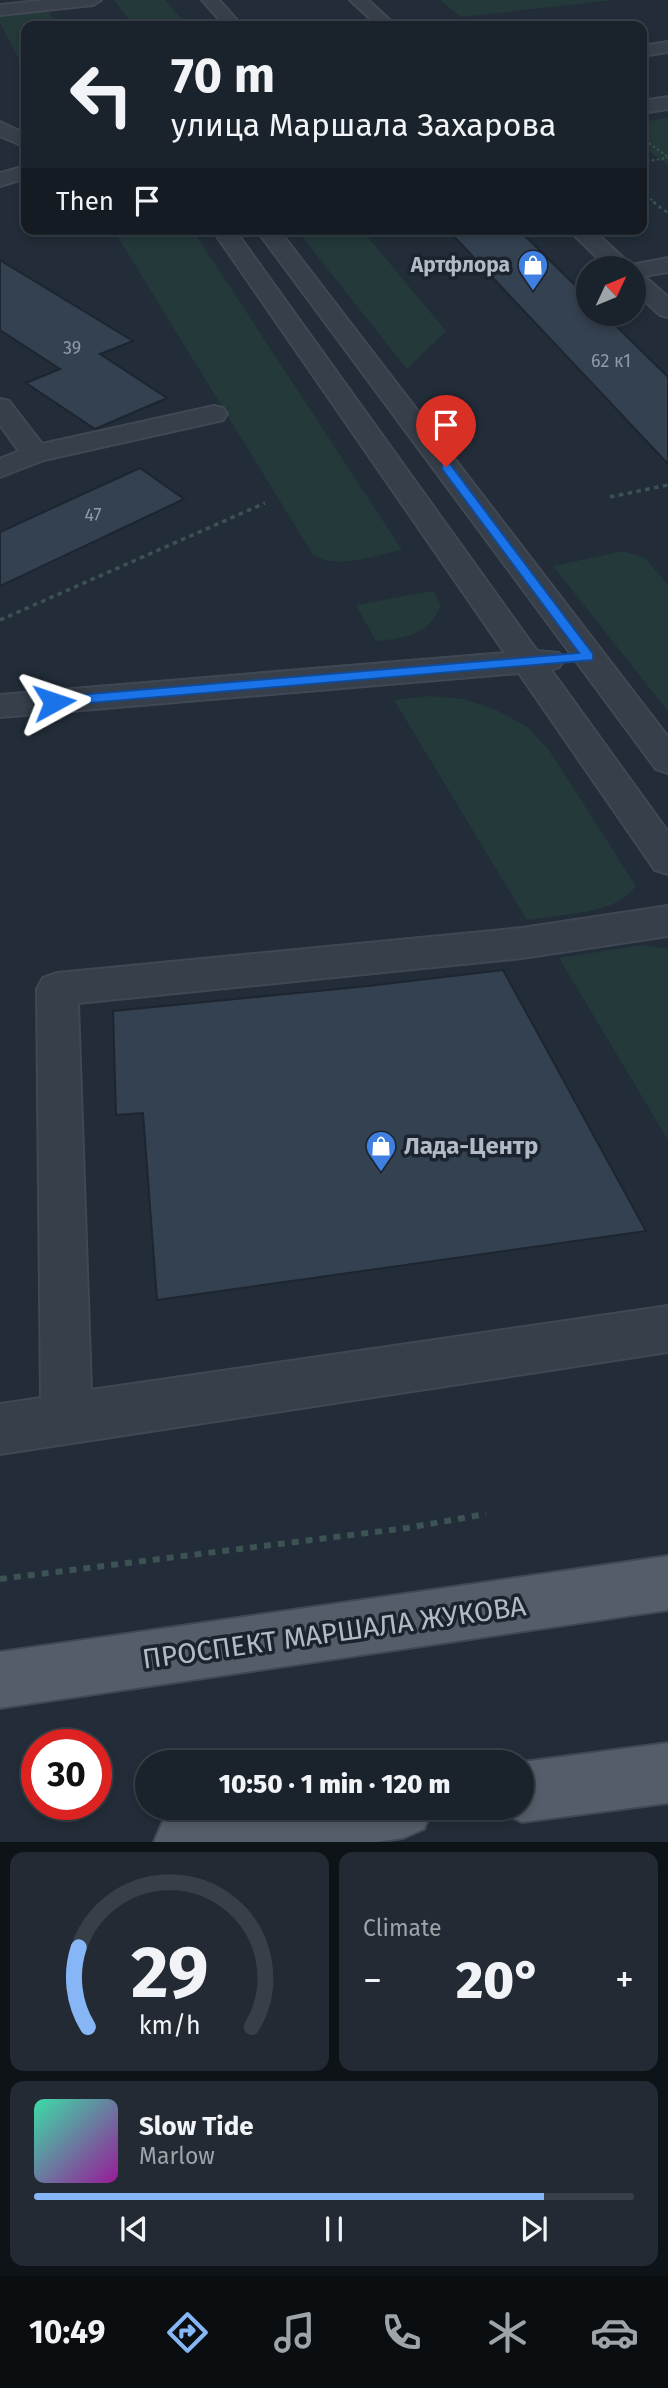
<!DOCTYPE html>
<meta charset="utf-8">
<style>
:root{--surface:#1a222b;--page:#232a33;--text:#f1f3f6;--muted:#9fa4a9;--line:#383f47;--accent:#86b6f5}
body{margin:0;font-family:"Fira Sans",sans-serif;background:var(--page);color:var(--text);height:100vh;display:flex;flex-direction:column;font-size:26px;white-space:nowrap}
*{box-sizing:border-box;margin:0}
p{font-size:23px;color:var(--muted)}
.icon{flex:none;width:38px;height:38px;fill:none;stroke:currentColor;stroke-width:2;stroke-linecap:round;stroke-linejoin:round}
.map{position:relative;height:1842px;overflow:hidden}
.panel{display:flex;flex-direction:column;gap:10px;padding:10px;background:#0e1318;flex:1}
.panel>*{flex:none}
.hud{position:absolute;left:21px;top:21px;width:626px;height:214px;border-radius:14px;box-shadow:0 4px 10px #0003,0 0 0 2px var(--line);background:#1a222b;color:var(--text);overflow:hidden}
.needle{width:46px;rotate:46deg}
.fabs{position:absolute;left:576px;top:256px;display:grid;gap:14px}
.fabs a{display:grid;place-items:center;width:70px;height:70px;border-radius:50%;background:var(--surface);box-shadow:0 4px 10px #0003,0 0 0 2px var(--line);font-size:35px}
.speed{position:absolute;left:21px;top:1729px;display:flex;gap:14px;font-size:35px;font-weight:700;text-align:center}
.speed>*{display:grid;place-content:center;width:91px;height:91px;border-radius:50%;background:var(--surface);box-shadow:0 4px 10px #0003,0 0 0 2px var(--line);line-height:1}
.speed .limit{border:10px solid #d22;background:#fff;color:#111}
.pin{position:absolute;display:grid;place-items:center;width:60px;height:60px;color:#fff;margin:-72px -30px;border-radius:50% 50% 50% 0;rotate:-45deg;box-shadow:0 0 7px #0007}
.pin .icon{rotate:45deg}
.me{position:absolute;width:77px;margin:-38px;rotate:85deg;stroke-linejoin:round;filter:drop-shadow(0 0 5px #0008)}
.turn{display:flex;align-items:center;gap:24px;height:147px;padding:0 35px;font-size:32px}
.turn .icon{width:91px;height:91px;stroke-width:2.5}
.turn b{display:block;font-size:49px;line-height:60px}
.then{display:flex;align-items:center;height:66px;padding:0 35px;background:#0003;gap:14px;font-size:26px}
.big{font-size:52px;font-weight:800;line-height:1.1}
.panel .widget{flex:1;display:flex;flex-direction:column;justify-content:center;gap:10px;min-width:0;padding:0 24px;border-radius:14px;background:var(--page)}
.panel .dial{align-items:center;gap:0}
.dial svg{height:182px;overflow:visible;fill:none;stroke:var(--line);stroke-width:7;stroke-linecap:round;text-anchor:middle}
.dial text{fill:var(--text);stroke:none}
.song{display:flex;align-items:center;gap:21px}
.cover{width:84px;height:84px;border-radius:10px;background:linear-gradient(135deg,hsl(160 70% 55%),hsl(300 70% 35%))}
.played{height:7px;border-radius:4px;background:linear-gradient(90deg,var(--accent) 85%,var(--line) 85%)}
.keys{display:flex;justify-content:space-around;direction:ltr}
.heat{display:flex;justify-content:space-between;align-items:center;font-size:38px;direction:ltr}
.panel .tiles{flex:1;display:grid;gap:10px;grid-template-columns:1fr 1fr}
.widget:last-child{grid-column:span 2}
.trip{position:absolute;left:135px;top:1750px;width:399px;height:70px;border-radius:35px;background:var(--surface);box-shadow:0 4px 10px #0003,0 0 0 2px var(--line);font-weight:800;line-height:70px;text-align:center}
.tab-bar{display:flex;height:112px;justify-content:space-around;align-items:center;background:#0a0e11;color:var(--muted)}
.tab-bar .icon{width:49px;height:49px}
.tab-bar .selected{color:var(--accent)}
.tab-bar b{font-size:32px;color:var(--text)}
.map>svg:first-child{display:block}
</style>
<div class="map">
<svg width="668" height="1842" viewBox="0 0 668 1842">
<rect width="100%" height="100%" fill="#222d39"/>
<g fill="#24393a">
<polygon points="114,0 165,0 188,26 134,26"/>
<polygon points="440,0 614,0 461,17"/>
<polygon points="47,9 58,26 26,26 26,72 0,23 0,15"/>
<polygon points="668,118 668,165 642,146 642,122"/>
<path d="M113 229H192L402 550C376 555 337 570 313 555Z"/>
<polygon points="296,229 361,229 446,331 407,369"/>
<polygon points="623,551 645,558 668,585 668,711 553,566"/>
<path d="M433 591 441 605C430 635 405 638 376 641L356 605Z"/>
<path d="M430 696 463 699 496 710 526 726 549 750 636 886C617 915 560 914 527 920L394 700Z"/>
<polygon points="642,945 668,949 668,1140 559,958"/>
</g>
<g fill="#344150" stroke="#1d2630" stroke-width="2">
<polygon points="447,229 518,229 588,298 588,313 603,313 668,377 668,464"/>
<polygon points="0,260 133,341 100,354 167,398 95,429 26,383 60,369 0,330"/>
<polygon points="140,468 184,499 0,586 0,532"/>
<polygon points="503,970 646,1231 157,1300 143,1113 116,1115 113,1011 368,986"/>
</g>
<g fill="none" stroke-linecap="round" stroke-linejoin="round">
<g stroke="#3f4853" stroke-width="4">
<g id="minor">
<polygon points="47,0 101,0 93,5 0,15 0,5"/>
<polygon points="202,0 219,0 242,26 225,26"/>
<polygon points="350,0 368,0 396,26 378,26"/>
<polygon points="668,42 668,52 642,56 642,46"/>
<polygon points="668,97 668,109 642,113 642,101"/>
<polygon points="0,122 26,134 26,147 0,136"/>
<polygon points="26,166 26,178 0,186 0,173"/>
<polygon points="212,229 234,229 537,651 559,653 564,660 559,667 551,670 668,832 668,874 655,870 519,673 0,717 0,695 505,653"/>
<polygon points="256,229 278,229 668,737 668,773 656,769"/>
<polygon points="568,229 592,229 631,265 668,258 668,272 644,276 668,297 668,317 660,315 634,291 634,268 608,268"/>
<polygon points="0,399 9,401 42,444 214,406 223,408 227,414 223,420 44,460 0,477 0,459 19,451 0,425"/>
<polygon points="668,906 668,936 522,958 78,1003 91,1390 668,1306 668,1352 0,1454 0,1404 41,1398 37,989 43,978 57,973 522,928"/>
</g>
</g>
<g stroke="#3f4853" stroke-width="4">
<g id="major">
<polygon points="668,1556 668,1610 0,1708 0,1652"/>
<polygon points="668,1743 668,1803 522,1822 501,1813 499,1808 522,1808 522,1762"/>
<polygon points="209,1808 433,1808 424,1829 403,1838 377,1842 154,1842 163,1821 184,1812"/>
</g>
</g>
<g stroke="#3d5253" stroke-width="2" stroke-dasharray="2.5 2.5" stroke-linecap="butt">
<polyline points="649,143 668,157"/>
<polyline points="642,162 668,158"/>
<polyline points="642,193 656,203"/>
</g>
<polyline stroke="#3d5253" stroke-width="2.5" stroke-dasharray="3.5 3.5" stroke-linecap="butt" points="653,202 668,213"/>
<g stroke="#3d5253" stroke-width="3.5" stroke-dasharray="4.5 4.5" stroke-linecap="butt">
<polyline points="610,497 668,485"/>
<polyline points="0,620 265,503"/>
</g>
<polyline stroke="#3d5253" stroke-width="6" stroke-dasharray="7 7" stroke-linecap="butt" points="0,1579 407,1528 486,1514"/>
<use href="#minor" fill="#363f4a" fill-rule="evenodd"/>
<use href="#major" fill="#545e6a" fill-rule="evenodd"/>
</g>
<polygon fill="#1a73e8" stroke="#114b97" stroke-width="2" points="442,464 450,464 593,654 593,660 54,706 47,702 54,697 579,653 442,469"/>
<defs>
<g id="shop-pin" transform="scale(1.575)"><path d="M0 17L-7.5 6A9.5 9.5 0 1 1 7.5 6Z" fill="#3f7fe0" stroke="#1b242e"/><path d="M-5-2.5h2.3a2.7 3.5 0 0 1 5.4 0H5L5.5 6h-11ZM-1.5-2.5h3a1.5 2.3 0 0 0-3 0Z" fill="#fff"/></g>
</defs>
<g fill-rule="evenodd">
<use href="#shop-pin" x="533" y="265"/>
<use href="#shop-pin" x="381" y="1146"/>
</g>
<g text-anchor="middle" stroke-width="7" stroke-linejoin="round" paint-order="stroke">
<g font-size="18" fill="#909aa6">
<text x="72" y="354">39</text>
<text x="611" y="367">62 к1</text>
<text x="93" y="521">47</text>
</g>
<g font-size="21" font-weight="bold" fill="#b1bac6" stroke="#1b242e" text-anchor="end">
<text x="510" y="272">Артфлора</text>
</g>
<g font-size="24" font-weight="bold" fill="#b1bac6" stroke="#1b242e" text-anchor="start">
<text x="404" y="1154">Лада-Центр</text>
</g>
<g font-size="28" fill="#b1bac6" stroke="#1b242e">
<text transform="translate(334 1632) rotate(-8)" y="10">ПРОСПЕКТ МАРШАЛА ЖУКОВА</text>
</g>
</g>
</svg>
<div class="fabs">
<a><svg class="needle" viewBox="-14 -14 28 28"><path d="M0-13l5 13h-10z" fill="#e53935"/><path d="M0 13l5-13h-10z" fill="#9fa4a9"/></svg></a>
</div>
<div class="speed"><div class="limit">30</div></div>
<div class="pin" style="left:446px;top:467px;background:#d93025"><svg class="icon" aria-label="arrive" viewBox="0 0 24 24"><path d="M6 21V4h12l-3 4 3 4H6"/></svg></div>
<svg class="me" style="left:54px;top:702px" viewBox="-20 -20 40 40"><path d="M0-17L14 15 0 8-14 15z" fill="#1a73e8" stroke="#fff" stroke-width="4"/></svg>
<div class="trip">10:50 · 1 min · 120 m</div>
<div class="hud">
<div class="turn"><svg class="icon" aria-label="left" viewBox="0 0 24 24"><path d="M17 20v-9H6M10 6l-5 5 5 5"/></svg><div><b>70 m</b>улица Маршала Захарова</div></div>
<div class="then">Then<svg class="icon" aria-label="arrive" viewBox="0 0 24 24"><path d="M6 21V4h12l-3 4 3 4H6"/></svg></div>
</div>
</div>
<section class="panel">
<div class="tiles">
<div class="widget dial"><svg viewBox="0 0 100 80">
<path d="M14 69A42 42 0 1 1 86 69"/>
<path d="M14 69A42 42 0 0 1 10 34" stroke="#86b6f5"/>
<text x="50" y="56" font-size="32" font-weight="700">29</text>
<text x="50" y="72" font-size="11">km/h</text>
</svg></div>
<div class="widget"><p>Climate</p>
<div class="heat"><a>−</a><b class="big">20°</b><a>+</a></div>
</div>
<div class="widget">
<div class="song"><i class="cover"></i><div><b>Slow Tide</b><p>Marlow</p></div></div>
<div class="played"></div>
<div class="keys"><svg class="icon" aria-label="previous" viewBox="0 0 24 24"><path d="M18 5L8 12l10 7zM5 5v14"/></svg><svg class="icon" aria-label="pause" viewBox="0 0 24 24"><path d="M8 5v14M16 5v14"/></svg><svg class="icon" aria-label="next" viewBox="0 0 24 24"><path d="M6 5l10 7-10 7zM19 5v14"/></svg></div>
</div>
</div>
</section>
<nav class="tab-bar">
<b>10:49</b>
<svg class="icon selected" aria-label="directions" viewBox="0 0 24 24"><path d="M12 3l9 9-9 9-9-9zM9 14v-3h6M13 9l2 2-2 2"/></svg>
<svg class="icon" aria-label="music" viewBox="0 0 24 24"><path d="M9 18V5l10-2v13"/><circle cx="6" cy="18" r="3"/><circle cx="16" cy="16" r="3"/></svg>
<svg class="icon" aria-label="phone" viewBox="0 0 24 24"><path d="M5 4h4l2 5-3 2q2 4 5 5l2-3 5 2v4C11 20 4 13 5 4z"/></svg>
<svg class="icon" aria-label="climate" viewBox="0 0 24 24"><path d="M12 3v18M4 7l16 10M4 17L20 7"/></svg>
<svg class="icon" aria-label="car" viewBox="0 0 24 24"><path d="M5 17H2v-5l4-1 3-4h7l3 4 3 1v5h-3M9 17h6M6 11h13"/><circle cx="7" cy="17" r="2"/><circle cx="17" cy="17" r="2"/></svg>
</nav>
